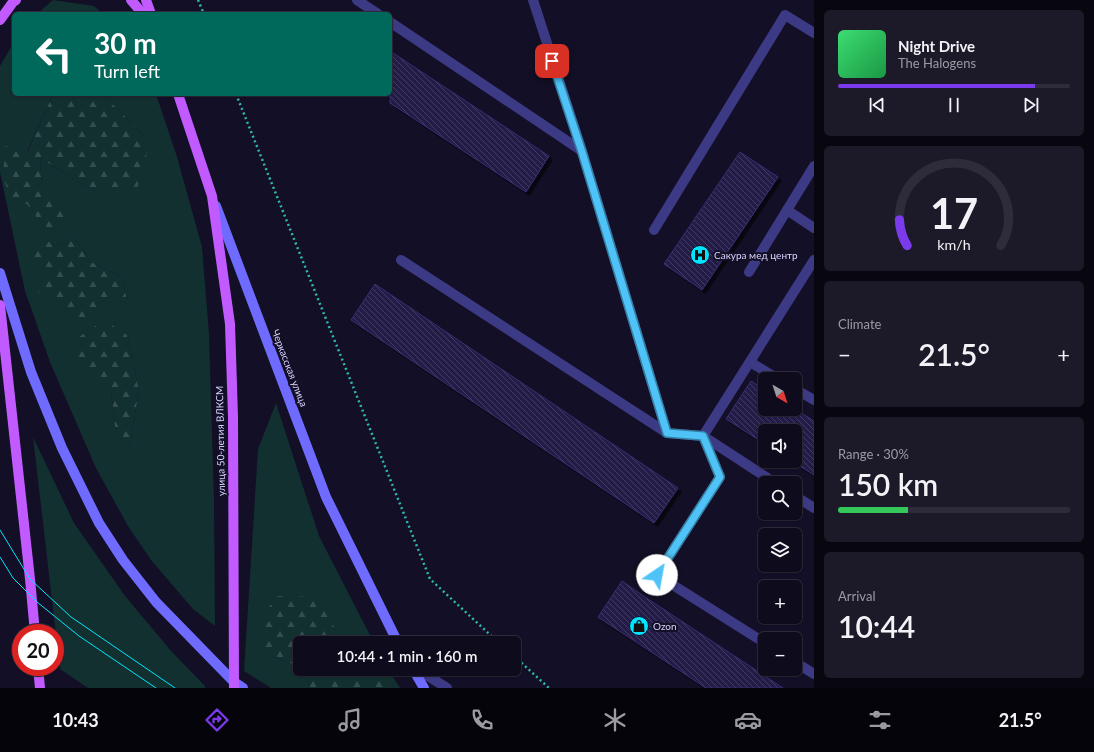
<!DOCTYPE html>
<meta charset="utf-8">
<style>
:root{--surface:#0e0b1c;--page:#1c1929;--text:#f1f3f6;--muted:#9b9ba3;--line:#2e2b3b;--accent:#7c3aed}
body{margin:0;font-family:Lato,sans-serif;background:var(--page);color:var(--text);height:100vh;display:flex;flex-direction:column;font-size:15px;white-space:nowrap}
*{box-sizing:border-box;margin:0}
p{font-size:13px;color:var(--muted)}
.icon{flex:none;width:22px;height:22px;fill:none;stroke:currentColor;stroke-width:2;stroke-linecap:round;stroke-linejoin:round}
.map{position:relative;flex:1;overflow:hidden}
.sheet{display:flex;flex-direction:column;gap:10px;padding:10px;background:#08060f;width:280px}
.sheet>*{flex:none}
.banner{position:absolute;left:12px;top:12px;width:380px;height:84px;border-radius:6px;box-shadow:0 1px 3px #0004,0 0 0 1px var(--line);background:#00695c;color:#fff;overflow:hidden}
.needle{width:26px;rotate:141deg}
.controls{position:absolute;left:758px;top:372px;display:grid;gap:8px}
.controls a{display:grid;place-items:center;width:44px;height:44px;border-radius:6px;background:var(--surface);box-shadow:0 1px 3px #0004,0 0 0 1px var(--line);font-size:20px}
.speed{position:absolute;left:12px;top:624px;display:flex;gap:8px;font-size:20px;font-weight:700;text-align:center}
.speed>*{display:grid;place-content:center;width:52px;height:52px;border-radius:50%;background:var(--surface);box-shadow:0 1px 3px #0004,0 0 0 1px var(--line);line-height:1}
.speed .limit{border:6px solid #d22;background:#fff;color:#111}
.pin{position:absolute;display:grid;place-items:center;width:34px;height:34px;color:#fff;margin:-17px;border-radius:8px;box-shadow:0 2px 6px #0006}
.me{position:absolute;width:44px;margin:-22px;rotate:33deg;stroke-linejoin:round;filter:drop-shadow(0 0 3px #0008)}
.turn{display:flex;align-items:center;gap:14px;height:84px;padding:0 16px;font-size:18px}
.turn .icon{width:52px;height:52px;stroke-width:2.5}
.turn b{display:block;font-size:28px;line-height:34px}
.big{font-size:30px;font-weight:600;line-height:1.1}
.sheet .card{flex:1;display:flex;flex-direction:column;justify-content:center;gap:6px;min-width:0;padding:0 14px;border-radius:6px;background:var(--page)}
.sheet .dial{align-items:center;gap:0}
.dial svg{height:104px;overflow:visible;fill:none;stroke:var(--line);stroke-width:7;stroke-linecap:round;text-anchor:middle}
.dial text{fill:var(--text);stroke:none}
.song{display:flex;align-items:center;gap:12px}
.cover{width:48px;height:48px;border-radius:6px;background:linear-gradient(135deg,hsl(140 70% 55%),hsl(140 70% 35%))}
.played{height:4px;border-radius:2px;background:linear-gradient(90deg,var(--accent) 85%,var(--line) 85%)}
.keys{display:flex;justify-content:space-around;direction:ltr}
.heat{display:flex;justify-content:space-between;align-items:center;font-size:22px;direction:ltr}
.charge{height:6px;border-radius:3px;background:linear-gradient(90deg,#34c759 30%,var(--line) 0)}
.trip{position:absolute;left:293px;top:636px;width:228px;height:40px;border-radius:6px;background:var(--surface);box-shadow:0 1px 3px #0004,0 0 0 1px var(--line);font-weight:600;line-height:40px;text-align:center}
.tabs{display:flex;height:64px;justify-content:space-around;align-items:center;background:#06040b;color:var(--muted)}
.tabs .icon{width:28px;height:28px}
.tabs .current{color:var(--accent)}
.tabs b{font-size:18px;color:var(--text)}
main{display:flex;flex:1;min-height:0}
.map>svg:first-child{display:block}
</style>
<main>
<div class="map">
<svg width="814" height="688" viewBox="0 0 814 688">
<defs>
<pattern id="forest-firs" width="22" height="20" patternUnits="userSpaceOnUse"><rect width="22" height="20" fill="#12302f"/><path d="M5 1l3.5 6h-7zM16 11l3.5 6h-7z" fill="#344d4e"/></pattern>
<pattern id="building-back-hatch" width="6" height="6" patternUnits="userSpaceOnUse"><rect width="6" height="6" fill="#241b47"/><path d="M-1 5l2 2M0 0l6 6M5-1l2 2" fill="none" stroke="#433b63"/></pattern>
<filter id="shadow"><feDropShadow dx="3.5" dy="3.5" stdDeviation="0" flood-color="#0009"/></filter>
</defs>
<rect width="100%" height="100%" fill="#130f26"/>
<g fill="#12302f" fill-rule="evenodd">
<polygon points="53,0 94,6 103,14 37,14"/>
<path d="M14 42V94H53L27 152 5 146 28 204 45 229 40 158 96 192 150 142 103 94H156L177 157 202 247 209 334 214 501 215 626 193 609 151 560 128 526 96 468 50 362 25 291 0 172V66ZM42 236 55 246 74 238 91 262 122 277 127 299 98 302 49 278ZM127 335 139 390 130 445 116 434 111 391Z"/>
<polygon points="276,403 319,536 374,643 322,643 336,630 267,655 299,666 300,665 300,669 316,669 307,676 309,688 271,688 244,671 258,449"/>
<polygon points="33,437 74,523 125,596 172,652 205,686 205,688 88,688 60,669"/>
<polygon points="343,669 388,669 400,688 394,688 384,674 356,677"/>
</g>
<g fill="url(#forest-firs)">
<polygon points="53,94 103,94 150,142 137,189 96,192 40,158 43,198 68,210 62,232 45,229 27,204 13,204 3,177 5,146 28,151"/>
<polygon points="42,236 55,246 74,238 91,262 122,277 127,300 98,302 97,314 79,327 34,289 32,282 49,278 29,254"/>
<polygon points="104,320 127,335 139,390 130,445 116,435 111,391 77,360 76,339"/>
<polygon points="276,596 316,597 336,630 322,643 300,643 300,665 299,666 267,655 258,625"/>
<polygon points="316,669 343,669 356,677 384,674 394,688 309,688 307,676"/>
</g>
<g fill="url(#building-back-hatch)" stroke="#3b2d73" filter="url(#shadow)">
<polygon points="390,51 549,156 526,192 390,103"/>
<polygon points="740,152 778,177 702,290 664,264"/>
<polygon points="375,284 678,488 654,523 351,320"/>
<polygon points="751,381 765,390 765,409 795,409 814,421 814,475 792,461 795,461 795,431 765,431 765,444 726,419"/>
<polygon points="622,581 645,597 783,688 706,688 598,617"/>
</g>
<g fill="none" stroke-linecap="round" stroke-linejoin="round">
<g stroke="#2fb8b0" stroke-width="2.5" stroke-dasharray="2 3" stroke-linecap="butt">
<polyline points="198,0 204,14"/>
<polyline points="236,94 430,579 499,643"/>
<polyline points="514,656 549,688"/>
</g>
<g stroke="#3d3a85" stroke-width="10">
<polyline points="357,0 378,14"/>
<polyline points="533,0 582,151 667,433"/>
<polyline points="390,22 582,151"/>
<polyline points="787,210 814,228"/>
<polyline points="654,230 785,15 814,33"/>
<polyline points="401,260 667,433 703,436 775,483"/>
<polyline points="749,272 814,166"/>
<polyline points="750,362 778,379"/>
<polyline points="795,389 814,400"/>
<polyline points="795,496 814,508"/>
<polyline points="765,643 657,575 720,477 703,436 814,260"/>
<polyline points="795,662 814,674"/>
</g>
<polyline stroke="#3d3a85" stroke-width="10" points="417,669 447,688"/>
<g stroke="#6f6bff" stroke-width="10">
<polyline points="216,206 326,497 398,643"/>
<polyline points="0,273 31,372 62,448 99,523 123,560 156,602 234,682 243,688"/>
<polyline points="413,669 424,688"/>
</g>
<g stroke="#c25bff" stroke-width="10">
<polyline points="131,0 143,14"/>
<polyline points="146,0 151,14"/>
<polyline points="0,20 13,2 16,0"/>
<polyline points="178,94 212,196 230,324 233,417 234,688"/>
<polyline points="0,305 30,579 35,633"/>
<polyline points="38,667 40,688"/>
</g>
<g stroke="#00e5ff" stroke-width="1">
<polyline points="0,530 30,579 71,617 175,688"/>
<polyline points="0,557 13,578 37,602 79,636 156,688"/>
</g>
</g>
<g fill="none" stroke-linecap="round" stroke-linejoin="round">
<g stroke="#337fa1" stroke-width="10">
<polyline id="route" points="552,61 582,152 667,433 703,436 720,477 657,575"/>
</g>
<use href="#route" stroke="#4fc3f7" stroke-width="7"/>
</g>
<defs>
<g id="hospital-disc" transform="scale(1)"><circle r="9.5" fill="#00e5ff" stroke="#130f26"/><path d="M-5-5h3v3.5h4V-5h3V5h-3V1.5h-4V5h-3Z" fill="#111"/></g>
<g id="shop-disc" transform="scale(1)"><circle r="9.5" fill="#00e5ff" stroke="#130f26"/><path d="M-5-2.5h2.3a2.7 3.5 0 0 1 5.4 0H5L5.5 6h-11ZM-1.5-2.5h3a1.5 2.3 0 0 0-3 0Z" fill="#111"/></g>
</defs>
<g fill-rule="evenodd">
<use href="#hospital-disc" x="700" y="255"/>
<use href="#shop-disc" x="639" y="626"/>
</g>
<g text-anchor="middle" stroke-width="4" stroke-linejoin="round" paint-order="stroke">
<g font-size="10" fill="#d9d4ff" stroke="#130f26" text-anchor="start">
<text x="714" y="259">Сакура мед центр</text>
<text x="653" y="630">Ozon</text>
</g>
<g font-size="10" fill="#d9d4ff" stroke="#130f26">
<text transform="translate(290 368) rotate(69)" y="4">Черкасская улица</text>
<text transform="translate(220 441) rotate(-91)" y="4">улица 50-летия ВЛКСМ</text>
</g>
</g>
</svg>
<div class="controls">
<a><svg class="needle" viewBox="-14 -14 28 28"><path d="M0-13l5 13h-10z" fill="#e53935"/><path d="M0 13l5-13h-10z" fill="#9b9ba3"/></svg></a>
<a><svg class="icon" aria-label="sound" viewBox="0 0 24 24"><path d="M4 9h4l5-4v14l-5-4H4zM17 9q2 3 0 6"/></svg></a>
<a><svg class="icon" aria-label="search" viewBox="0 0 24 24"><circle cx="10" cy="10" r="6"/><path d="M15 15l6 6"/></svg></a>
<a><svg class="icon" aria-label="layers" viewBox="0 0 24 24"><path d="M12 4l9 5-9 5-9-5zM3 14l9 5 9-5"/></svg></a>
<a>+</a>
<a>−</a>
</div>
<div class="speed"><div class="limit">20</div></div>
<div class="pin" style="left:552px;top:61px;background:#d93025"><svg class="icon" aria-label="arrive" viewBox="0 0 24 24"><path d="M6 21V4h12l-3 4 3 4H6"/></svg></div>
<svg class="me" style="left:657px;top:575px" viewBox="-20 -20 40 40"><circle r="19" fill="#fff"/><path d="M0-13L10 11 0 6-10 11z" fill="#4fc3f7"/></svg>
<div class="trip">10:44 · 1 min · 160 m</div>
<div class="banner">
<div class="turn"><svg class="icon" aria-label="left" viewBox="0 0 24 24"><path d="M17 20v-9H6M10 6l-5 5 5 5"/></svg><div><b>30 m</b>Turn left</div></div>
</div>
</div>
<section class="sheet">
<div class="card">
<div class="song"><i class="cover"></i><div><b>Night Drive</b><p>The Halogens</p></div></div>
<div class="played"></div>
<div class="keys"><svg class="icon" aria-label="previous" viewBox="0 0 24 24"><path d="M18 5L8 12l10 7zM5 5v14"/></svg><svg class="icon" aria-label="pause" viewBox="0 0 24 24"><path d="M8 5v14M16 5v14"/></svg><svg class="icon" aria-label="next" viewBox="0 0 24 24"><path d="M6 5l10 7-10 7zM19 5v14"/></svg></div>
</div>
<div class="card dial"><svg viewBox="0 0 100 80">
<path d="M14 69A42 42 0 1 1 86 69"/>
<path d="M14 69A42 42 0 0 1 8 49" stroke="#7c3aed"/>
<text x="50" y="56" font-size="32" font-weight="700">17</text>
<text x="50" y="72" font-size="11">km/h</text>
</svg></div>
<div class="card"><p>Climate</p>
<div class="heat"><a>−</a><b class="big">21.5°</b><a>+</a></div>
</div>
<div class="card"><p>Range · 30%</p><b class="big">150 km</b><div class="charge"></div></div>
<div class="card"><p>Arrival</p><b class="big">10:44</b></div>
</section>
</main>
<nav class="tabs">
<b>10:43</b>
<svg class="icon current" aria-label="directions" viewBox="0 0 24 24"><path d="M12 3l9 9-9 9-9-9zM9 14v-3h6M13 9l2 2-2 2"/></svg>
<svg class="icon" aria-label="music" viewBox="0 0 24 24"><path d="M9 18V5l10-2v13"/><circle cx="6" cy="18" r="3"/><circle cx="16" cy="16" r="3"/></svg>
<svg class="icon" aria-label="phone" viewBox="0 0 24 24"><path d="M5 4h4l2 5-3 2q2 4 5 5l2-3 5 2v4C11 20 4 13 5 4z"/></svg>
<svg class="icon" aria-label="climate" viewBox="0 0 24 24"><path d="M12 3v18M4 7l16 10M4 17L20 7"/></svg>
<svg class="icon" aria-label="car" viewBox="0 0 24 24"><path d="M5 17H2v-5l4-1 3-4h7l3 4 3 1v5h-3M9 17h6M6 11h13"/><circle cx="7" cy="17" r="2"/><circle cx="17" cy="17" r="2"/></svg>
<svg class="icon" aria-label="filters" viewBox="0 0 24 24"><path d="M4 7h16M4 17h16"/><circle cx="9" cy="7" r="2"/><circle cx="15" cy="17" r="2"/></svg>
<b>21.5°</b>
</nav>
